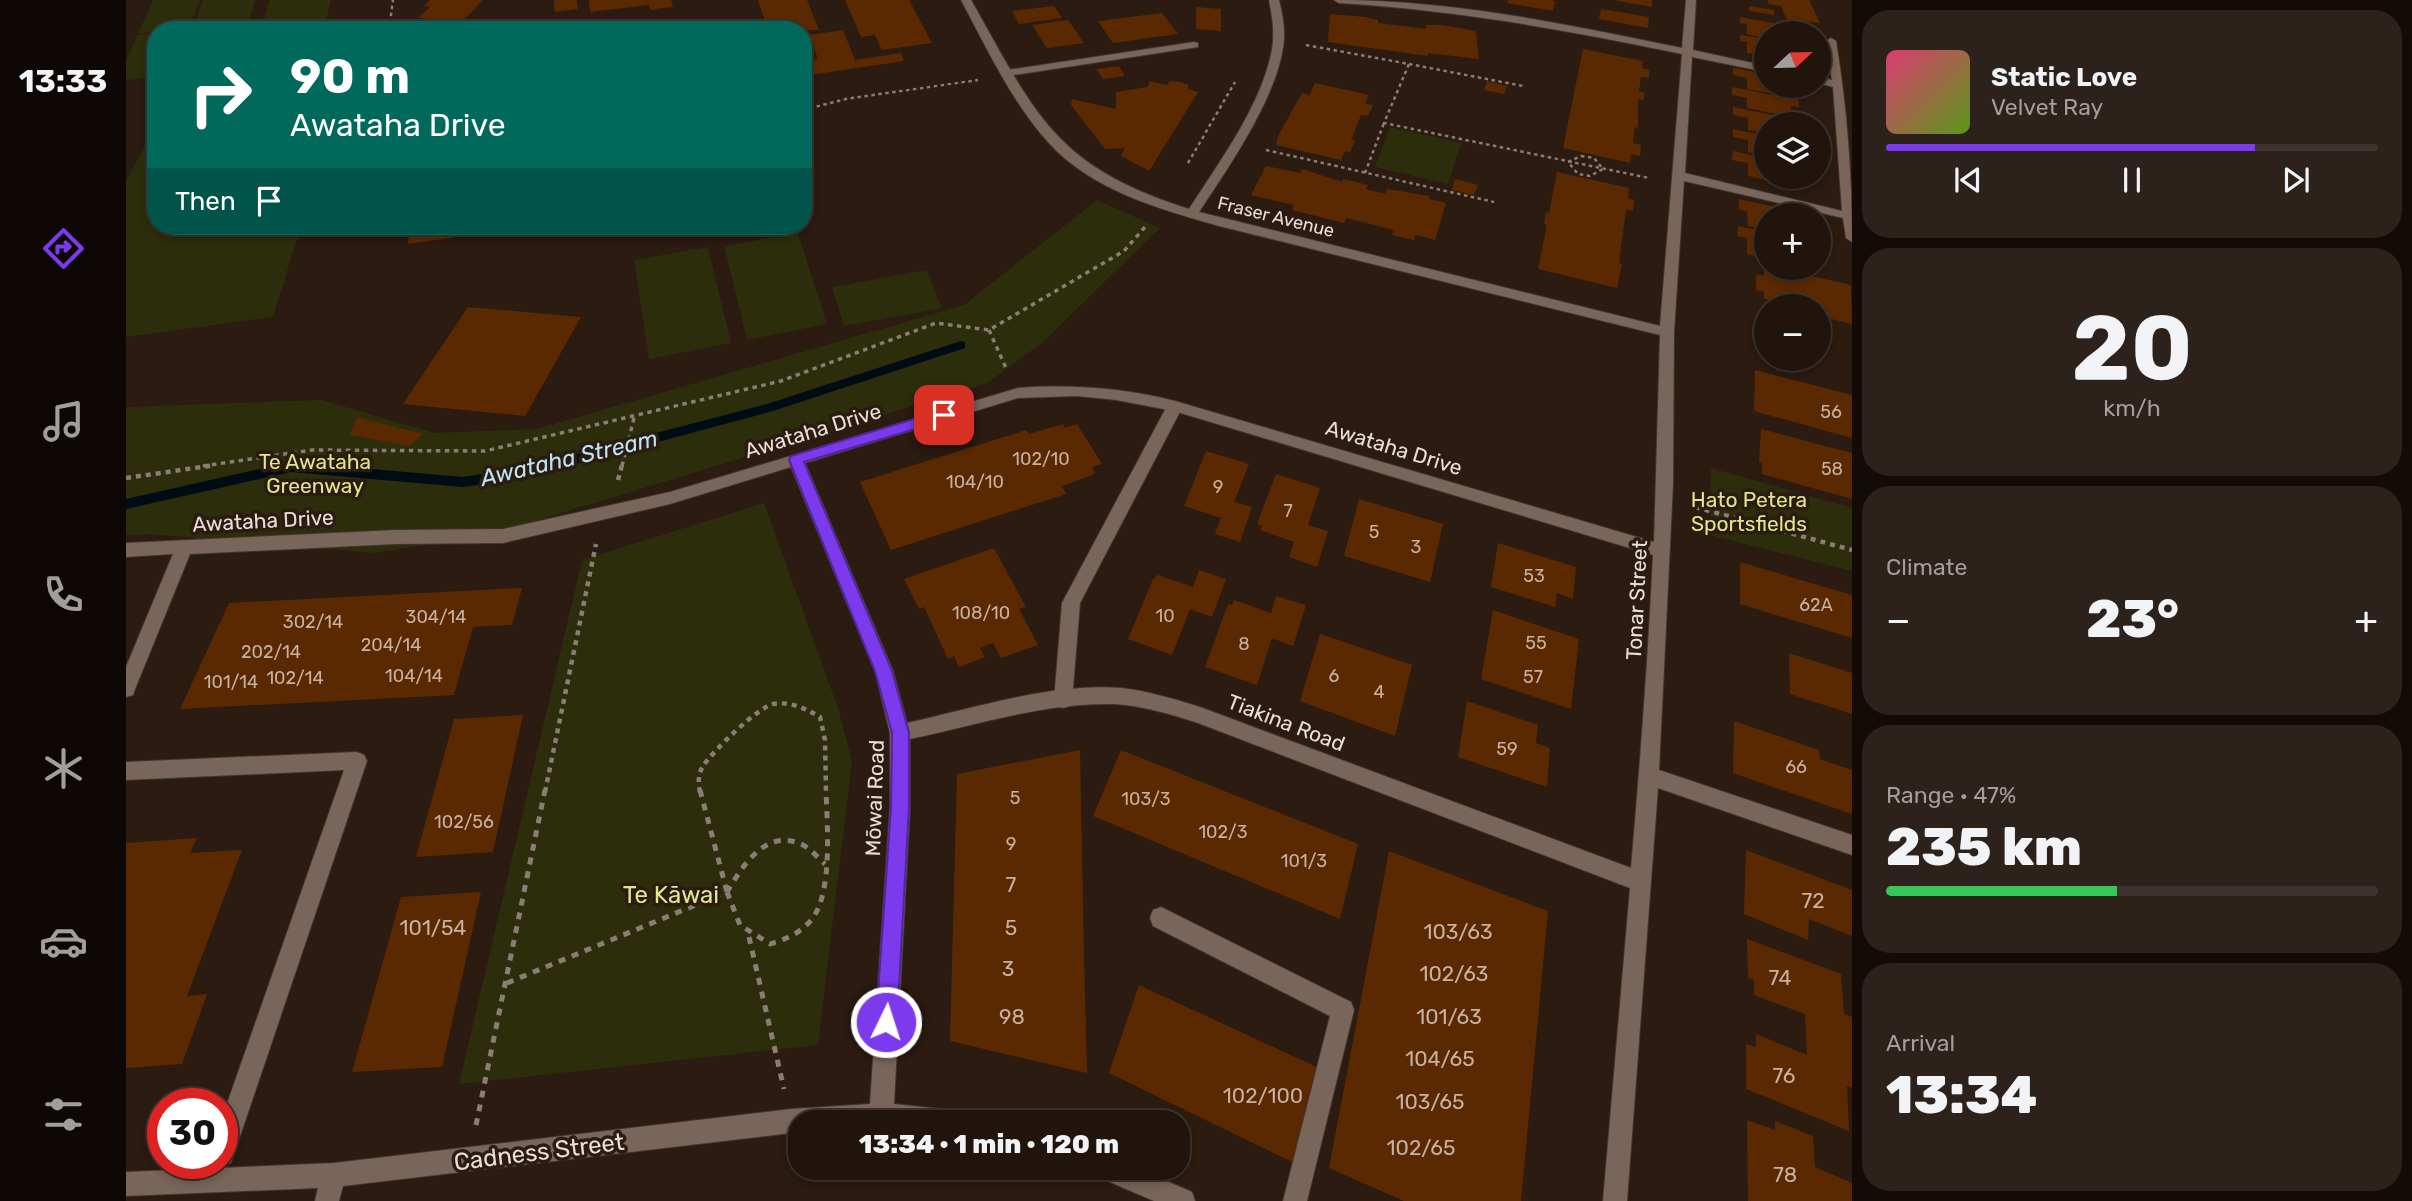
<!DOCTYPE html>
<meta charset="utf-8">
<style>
:root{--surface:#20140d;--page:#2d211b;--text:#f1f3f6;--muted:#a29e9d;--line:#3d332e;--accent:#7c3aed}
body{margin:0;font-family:Rubik,sans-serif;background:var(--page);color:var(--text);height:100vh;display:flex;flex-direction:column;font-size:26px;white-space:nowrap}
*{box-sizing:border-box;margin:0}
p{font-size:23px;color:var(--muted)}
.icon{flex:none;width:38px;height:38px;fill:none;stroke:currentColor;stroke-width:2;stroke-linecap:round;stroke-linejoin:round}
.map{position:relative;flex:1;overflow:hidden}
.side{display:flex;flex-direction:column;gap:10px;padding:10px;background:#120b07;width:560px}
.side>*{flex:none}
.top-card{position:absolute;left:21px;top:21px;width:665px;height:214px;border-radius:28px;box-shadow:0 4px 10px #0003,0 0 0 2px var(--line);background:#00695c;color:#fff;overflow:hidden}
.needle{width:46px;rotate:68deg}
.controls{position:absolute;left:1628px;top:21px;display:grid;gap:14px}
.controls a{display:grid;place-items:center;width:77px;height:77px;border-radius:50%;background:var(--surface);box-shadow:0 4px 10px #0003,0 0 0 2px var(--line);font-size:35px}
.speed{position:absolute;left:21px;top:1088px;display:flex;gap:14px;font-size:35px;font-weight:700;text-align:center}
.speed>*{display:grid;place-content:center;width:91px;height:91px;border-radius:50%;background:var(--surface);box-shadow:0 4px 10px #0003,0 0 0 2px var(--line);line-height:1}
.speed .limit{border:10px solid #d22;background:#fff;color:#111}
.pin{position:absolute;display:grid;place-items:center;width:60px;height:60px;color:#fff;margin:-30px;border-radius:14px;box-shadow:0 4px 10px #0006}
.me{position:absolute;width:77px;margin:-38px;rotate:4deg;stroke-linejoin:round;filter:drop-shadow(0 0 5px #0008)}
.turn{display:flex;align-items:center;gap:24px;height:147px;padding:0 28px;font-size:32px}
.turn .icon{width:91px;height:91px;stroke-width:2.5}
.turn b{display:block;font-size:49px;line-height:60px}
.then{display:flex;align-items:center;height:66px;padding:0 28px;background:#0003;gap:14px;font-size:26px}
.big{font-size:52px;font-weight:800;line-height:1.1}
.side .widget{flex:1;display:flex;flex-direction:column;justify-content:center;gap:10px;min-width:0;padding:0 24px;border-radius:28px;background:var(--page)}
.side .dial{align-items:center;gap:0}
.dial b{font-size:91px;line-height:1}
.song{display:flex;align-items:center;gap:21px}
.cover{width:84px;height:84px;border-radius:10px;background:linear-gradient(135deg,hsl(340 70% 55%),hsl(90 70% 35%))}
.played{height:7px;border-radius:4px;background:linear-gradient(90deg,var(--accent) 75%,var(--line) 75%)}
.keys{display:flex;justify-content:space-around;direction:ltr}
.heat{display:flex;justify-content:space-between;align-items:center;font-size:38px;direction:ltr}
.charge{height:10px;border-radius:5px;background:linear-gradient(90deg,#34c759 47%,var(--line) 0)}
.trip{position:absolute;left:662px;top:1110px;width:402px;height:70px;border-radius:28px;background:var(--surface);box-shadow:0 4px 10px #0003,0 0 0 2px var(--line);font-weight:800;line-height:70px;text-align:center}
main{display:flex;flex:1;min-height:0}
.menu{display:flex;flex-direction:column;width:126px;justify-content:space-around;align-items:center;background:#0d0805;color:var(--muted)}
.menu .icon{width:49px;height:49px}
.menu .current{color:var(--accent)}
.menu b{font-size:32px;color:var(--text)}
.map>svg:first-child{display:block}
</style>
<main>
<nav class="menu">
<b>13:33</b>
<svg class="icon current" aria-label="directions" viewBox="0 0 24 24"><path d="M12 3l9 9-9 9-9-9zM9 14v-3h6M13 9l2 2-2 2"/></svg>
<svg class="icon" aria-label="music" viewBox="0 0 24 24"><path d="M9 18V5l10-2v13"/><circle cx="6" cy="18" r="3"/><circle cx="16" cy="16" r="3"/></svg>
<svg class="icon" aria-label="phone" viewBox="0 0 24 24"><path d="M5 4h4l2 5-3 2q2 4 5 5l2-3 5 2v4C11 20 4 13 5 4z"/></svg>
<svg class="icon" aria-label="climate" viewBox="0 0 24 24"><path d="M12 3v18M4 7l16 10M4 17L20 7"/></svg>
<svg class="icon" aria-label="car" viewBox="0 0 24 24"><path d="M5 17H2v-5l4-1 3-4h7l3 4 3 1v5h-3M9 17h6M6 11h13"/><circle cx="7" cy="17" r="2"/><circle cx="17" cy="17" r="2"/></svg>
<svg class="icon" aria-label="filters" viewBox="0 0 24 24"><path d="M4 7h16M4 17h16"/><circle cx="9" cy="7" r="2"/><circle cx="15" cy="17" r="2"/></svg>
</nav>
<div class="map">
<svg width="1726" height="1201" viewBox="0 0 1726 1201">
<rect width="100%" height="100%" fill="#2b1b11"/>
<g fill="#2b2d0b">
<polygon points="27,0 74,0 63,28 12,34"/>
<polygon points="77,0 129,0 123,19 68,26"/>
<polygon points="144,0 205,0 199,24 135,30"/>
<polygon points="30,33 30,76 0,80 0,61 11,35"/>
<polygon points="1264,127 1335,143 1322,184 1249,167"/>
<polygon points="30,141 30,226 175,226 147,317 0,337 0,182 20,143"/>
<polygon points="971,200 1034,228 917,342 860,384 366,534 249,553 24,534 0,535 0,407 196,400 308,433 411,429 838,305"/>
<polygon points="672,233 701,324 621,340 598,246"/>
<polygon points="582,247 605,343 523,359 508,260"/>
<polygon points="801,270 816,308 718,326 706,287"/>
<polygon points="1585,468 1726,508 1726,571 1584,535"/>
<polygon points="638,503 712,708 726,761 692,1045 333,1084 456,560"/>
</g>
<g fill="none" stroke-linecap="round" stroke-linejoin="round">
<polygon fill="#000c14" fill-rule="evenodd" points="835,341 839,342 839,348 647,411 401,477 337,487 165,472 0,509 0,499 165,462 337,477 401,467 641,404"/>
</g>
<g fill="#5b2901">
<polygon points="304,0 357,0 336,22 292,18 304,7 298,6"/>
<polygon points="428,0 451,0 452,9 429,12"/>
<polygon points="463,0 545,0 547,7 524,10 523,5 464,12"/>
<polygon points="632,0 681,0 693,30 642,30"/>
<polygon points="719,0 783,0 806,43 756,50 749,35 735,37"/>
<polygon points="1382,0 1424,0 1429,1 1427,11 1381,3"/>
<polygon points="1491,0 1526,0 1526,7 1491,1"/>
<polygon points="1641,0 1683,0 1694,23 1661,20 1655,6 1643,4"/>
<polygon points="928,6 936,18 893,24 886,11"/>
<polygon points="1623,6 1648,10 1648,15 1623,11"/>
<polygon points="1070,7 1095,9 1095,31 1070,29"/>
<polygon points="1475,9 1523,17 1522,28 1473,19"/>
<polygon points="1036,13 1052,34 987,43 972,21"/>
<polygon points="1204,14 1240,17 1252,20 1252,23 1300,29 1300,25 1316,25 1350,31 1353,59 1302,53 1302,56 1202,42"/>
<polygon points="1614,17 1674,28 1675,33 1640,33 1640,38 1620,34 1621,24 1614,23"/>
<polygon points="942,20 958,43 921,48 906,25"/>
<polygon points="717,30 729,60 775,53 778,61 677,76 677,61 692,59 683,35"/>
<polygon points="1614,35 1640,39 1640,56 1621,53 1621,42 1614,41"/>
<polygon points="1457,49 1517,61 1516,68 1523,70 1523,78 1515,77 1513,91 1519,93 1517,100 1512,99 1512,128 1509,127 1507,143 1515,145 1514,156 1505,154 1504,163 1437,148"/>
<polygon points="993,66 999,76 977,79 970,69"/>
<polygon points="1607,68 1640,74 1640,86 1664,86 1665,97 1621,89 1621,78 1607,75"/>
<polygon points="1024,81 1041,85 1044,81 1054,82 1062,85 1062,89 1072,92 1023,171 995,156 999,148 979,149 945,105 946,99 990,109 990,92 1021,87"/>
<polygon points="1361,81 1381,86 1378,94 1358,90"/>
<polygon points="1189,83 1243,95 1239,104 1247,105 1242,116 1235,115 1225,140 1229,141 1224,152 1219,151 1215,160 1150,145 1152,136 1176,93 1184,95"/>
<polygon points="1606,87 1672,100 1673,107 1665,106 1665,117 1621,108 1621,98 1606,95"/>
<polygon points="1607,107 1675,121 1675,124 1640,124 1640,133 1622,130 1622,118 1607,115"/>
<polygon points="1607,129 1640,136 1640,156 1622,152 1622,140 1607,137"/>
<polygon points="1607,151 1640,158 1640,177 1669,177 1670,186 1622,176 1622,163 1606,160"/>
<polygon points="1140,166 1174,173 1176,169 1216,182 1217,179 1242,185 1240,189 1259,194 1261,189 1304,196 1303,199 1320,203 1309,240 1290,235 1288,240 1266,235 1268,230 1220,218 1218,223 1166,210 1168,205 1125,195"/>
<polygon points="1431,172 1503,188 1502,198 1508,200 1507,211 1500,209 1493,263 1496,264 1491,288 1412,269 1421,225 1418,224 1420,212 1423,213"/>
<polygon points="1329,179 1352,185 1348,195 1326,190"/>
<polygon points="1613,199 1681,214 1681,215 1640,215 1640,230 1622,226 1621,211 1612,209"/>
<polygon points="284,226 365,226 364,232 282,244"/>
<polygon points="1612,226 1640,232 1640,258 1621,254 1621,238 1611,236"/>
<polygon points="1655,269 1725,285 1726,324 1692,316 1692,306 1657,306 1655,302 1638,299 1638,292 1630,290 1630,274 1638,276 1638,270 1655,274"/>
<polygon points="342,307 455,317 399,416 277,404"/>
<polygon points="1629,370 1726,395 1726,438 1628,411"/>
<polygon points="231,417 297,434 283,446 224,435"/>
<polygon points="937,424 939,428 951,424 976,464 966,467 969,474 936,486 940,494 765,550 734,482 900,430 903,434"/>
<polygon points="1635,429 1726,453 1726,499 1636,474 1636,463 1633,462"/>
<polygon points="1080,451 1123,464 1108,502 1126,507 1114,542 1089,534 1095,518 1058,506"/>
<polygon points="1150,474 1194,488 1182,525 1202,531 1191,567 1163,557 1168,542 1134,530 1136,526 1131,524"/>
<polygon points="1233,499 1317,524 1304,582 1218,556"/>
<polygon points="1372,543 1450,567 1447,599 1431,593 1429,607 1365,587"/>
<polygon points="868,548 900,607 893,609 912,645 875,658 867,643 854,648 859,657 833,667 828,656 822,659 798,607 793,609 778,579"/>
<polygon points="1614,562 1726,595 1726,638 1614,604"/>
<polygon points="1073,570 1100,579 1086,617 1064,609 1046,655 1002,639 1027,579 1032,575 1067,587"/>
<polygon points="396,588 386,625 347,627 328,695 54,709 103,603"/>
<polygon points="1150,596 1180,605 1167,646 1146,638 1131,685 1079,667 1102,604 1106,605 1108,600 1145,613"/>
<polygon points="1367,610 1453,639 1445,709 1355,679"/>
<polygon points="1194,634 1286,665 1269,736 1174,701"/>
<polygon points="1663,653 1726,673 1726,714 1664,694"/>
<polygon points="1341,701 1412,725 1410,743 1424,748 1421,787 1332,757"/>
<polygon points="397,715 367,852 290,857 328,719"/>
<polygon points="1608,721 1693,750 1694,759 1726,770 1726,814 1607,773"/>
<polygon points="954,750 958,955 961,1073 824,1041 831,774"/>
<polygon points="995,750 1232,844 1214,919 967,816"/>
<polygon points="71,838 64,853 116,850 61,996 81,994 56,1064 0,1068 0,843"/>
<polygon points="1620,850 1726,890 1726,936 1683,919 1682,940 1618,914"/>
<polygon points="1263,851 1422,911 1395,1201 1278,1201 1203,1168"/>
<polygon points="355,892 316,1067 226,1072 275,897"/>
<polygon points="1621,939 1715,974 1718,1014 1726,1017 1726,1088 1721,1086 1723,1131 1620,1089 1620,1044 1630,1047 1630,1034 1681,1055 1679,1014 1628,995 1628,980 1622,978"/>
<polygon points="1013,985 1195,1069 1172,1165 983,1073"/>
<polygon points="1621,1120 1649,1130 1649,1121 1687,1136 1689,1167 1726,1183 1726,1201 1622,1201"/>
</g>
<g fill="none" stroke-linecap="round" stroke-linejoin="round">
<g stroke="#423530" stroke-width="2">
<g id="lane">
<polygon points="1068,42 1072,43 1072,47 881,76 876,73 881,70"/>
<polygon points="1049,401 1057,406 954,603 946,700 944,706 937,708 930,706 928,700 936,603 1041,406"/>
<polygon points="231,752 238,755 241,761 108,1154 105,1163 96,1166 90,1164 96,1164 96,1118 218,770 0,780 0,762"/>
<polygon points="1035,907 1225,1002 1228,1010 1181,1201 1157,1201 1204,1016 1027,926 1024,918 1027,910"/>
</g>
</g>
<g stroke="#423530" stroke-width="2">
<g id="street">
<path d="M835 0H845C910 115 928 166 1063 209 1092 164 1137 103 1146 49 1149 33 1146 16 1143 0H1153C1157 16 1160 32 1157 48 1149 100 1102 168 1073 212L1534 326 1556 54C1442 30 1329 10 1213 3L1208 0C1326 0 1441 24 1556 48L1560 0H1570L1567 50 1640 66V72L1566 57 1559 173 1716 211 1707 87 1692 83V77L1706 80 1700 41 1705 38 1710 41C1721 108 1726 174 1726 242L1720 238 1717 218 1558 181 1548 332 1547 484 1533 770 1726 835V855L1532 788 1501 1201H1477L1504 888 1072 723C1045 714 1017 706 989 704 920 702 850 725 784 739V807L768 1104 825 1110 833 1114 837 1122H674V1132L217 1186 213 1201H189L192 1188 0 1196V1172L208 1163 665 1109 744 1104 764 807V733L749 671 665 467 544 504 377 543 270 544 64 554 9 689 7 695 0 697V667L47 554 0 557V543L270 530 377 529 544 492 892 388C946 384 997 388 1049 401L1528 542 1534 335 1093 226C1033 209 965 190 922 142 885 101 861 48 835 0ZM951 396 990 400 1048 411 1527 555C1522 661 1514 764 1505 868L1074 707C1048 699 1022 691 995 688 924 683 849 708 781 723L767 671 679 463 892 398Z"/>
<polygon points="967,1167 1008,1167 1066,1192 1069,1201 1028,1201 970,1176"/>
</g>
</g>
<g stroke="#8b7d75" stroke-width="2.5" stroke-dasharray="3.5 3.5" stroke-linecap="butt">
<polyline points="263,30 267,0"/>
<polyline points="1180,45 1283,64 1258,123 1523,178"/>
<polyline points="1283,64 1397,86"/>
<polyline points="677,110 720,99 852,80"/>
<polyline points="1140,150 1368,202"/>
<polygon points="1455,156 1468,158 1477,169 1464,176 1452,174 1442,162"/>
<polyline points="1062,163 1109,82"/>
<polyline points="1239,173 1258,123"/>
</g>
<g stroke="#8b7d75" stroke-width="3.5" stroke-dasharray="4.5 4.5" stroke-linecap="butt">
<polyline points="863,330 880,368"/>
<polyline points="77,466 186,450 359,451 655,381 810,323 863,330 998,251 1019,227"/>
<polyline points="496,466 508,418"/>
</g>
<g stroke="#8b7d75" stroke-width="4.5" stroke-dasharray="5 5" stroke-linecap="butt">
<polyline points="0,478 89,465"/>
<polyline points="492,480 496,465"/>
<polyline points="1569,507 1726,550"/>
<polyline points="419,792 470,544"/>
<path d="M574 792C572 784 572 774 577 766 587 751 631 708 647 704 664 701 681 709 694 717L699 740 700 792"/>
</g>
<g stroke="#8b7d75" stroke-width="5" stroke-dasharray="7 7" stroke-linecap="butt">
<polyline points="574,790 601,892"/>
<path d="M601 892 614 925 644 944C660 939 675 933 686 919 707 892 701 824 700 790"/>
<path d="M601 892C616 867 638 830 673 843 683 847 691 857 699 864"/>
<polyline points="623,937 658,1089"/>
<polyline points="381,983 601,892"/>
<polyline points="350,1125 419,790"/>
</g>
<use href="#lane" fill="#796559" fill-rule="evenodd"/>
<use href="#street" fill="#796559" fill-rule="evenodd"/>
</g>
<polygon fill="#7c3aed" stroke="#51269a" stroke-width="2" points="818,410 823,412 823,419 678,462 766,671 783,733 783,807 771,1022 768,1029 760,1032 753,1029 750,1022 765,807 766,733 749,671 663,460 665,456"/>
<g text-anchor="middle" stroke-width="7" stroke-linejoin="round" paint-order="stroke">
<g font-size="18" fill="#eaded7" stroke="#2b1b11">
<text transform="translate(1150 217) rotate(14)" y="6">Fraser Avenue</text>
</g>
<g font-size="18" fill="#c6b1a2">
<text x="1705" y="418">56</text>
<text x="915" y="465">102/10</text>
<text x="1706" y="475">58</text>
<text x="849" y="488">104/10</text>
<text x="1092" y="493">9</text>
<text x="1162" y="517">7</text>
<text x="1248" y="538">5</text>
<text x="1290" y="553">3</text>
<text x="1408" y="582">53</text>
<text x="1690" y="611">62A</text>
<text x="855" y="619">108/10</text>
<text x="1039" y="622">10</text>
<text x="310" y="623">304/14</text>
<text x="187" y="628">302/14</text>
<text x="1410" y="649">55</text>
<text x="1118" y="650">8</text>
<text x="265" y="651">204/14</text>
<text x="145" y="658">202/14</text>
<text x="288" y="682">104/14</text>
<text x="1208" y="682">6</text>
<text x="1407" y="683">57</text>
<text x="169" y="684">102/14</text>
<text x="105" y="688">101/14</text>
<text x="1253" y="698">4</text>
<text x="1381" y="755">59</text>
<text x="1670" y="773">66</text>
<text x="889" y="804">5</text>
<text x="1020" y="805">103/3</text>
<text x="338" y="828">102/56</text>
<text x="1097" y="838">102/3</text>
<text x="885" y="850">9</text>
<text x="1178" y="867">101/3</text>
</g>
<g font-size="21" fill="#eaded7" stroke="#2b1b11">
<text transform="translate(687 431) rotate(-17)" y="7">Awataha Drive</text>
<text transform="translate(1268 448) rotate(17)" y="7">Awataha Drive</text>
<text transform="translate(137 521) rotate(-3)" y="7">Awataha Drive</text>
<text transform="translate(1511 600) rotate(-87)" y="7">Tonar Street</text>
<text transform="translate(1160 723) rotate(21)" y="7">Tiakina Road</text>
<text transform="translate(749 798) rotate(-88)" y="7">Mōwai Road</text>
</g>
<g font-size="21" fill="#dfe78a" stroke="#2b1b11">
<text x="189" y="469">Te Awataha<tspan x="189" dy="24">Greenway</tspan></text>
<text x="1623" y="507">Hato Petera<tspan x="1623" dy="24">Sportsfields</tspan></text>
</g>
<g font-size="21" fill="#c6b1a2">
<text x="885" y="892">7</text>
<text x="1687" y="908">72</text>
<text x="307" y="935">101/54</text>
<text x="885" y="935">5</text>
<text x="1332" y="939">103/63</text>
<text x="882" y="976">3</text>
<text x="1328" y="981">102/63</text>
<text x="1654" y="985">74</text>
<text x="886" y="1024">98</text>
<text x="1323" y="1024">101/63</text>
<text x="1314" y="1066">104/65</text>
<text x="1658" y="1083">76</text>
<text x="1137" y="1103">102/100</text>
<text x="1304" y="1109">103/65</text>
<text x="1295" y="1155">102/65</text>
<text x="1659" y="1182">78</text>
</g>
<g font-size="23" font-style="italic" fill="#bde4f4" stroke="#2b1b11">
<text transform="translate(443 458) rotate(-13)" y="8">Awataha Stream</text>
</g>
<g font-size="24" fill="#dfe78a" stroke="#2b1b11">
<text x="545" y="903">Te Kāwai</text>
</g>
<g font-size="24" fill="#eaded7" stroke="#2b1b11">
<text transform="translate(413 1152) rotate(-7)" y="8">Cadness Street</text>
</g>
</g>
</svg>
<div class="controls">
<a><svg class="needle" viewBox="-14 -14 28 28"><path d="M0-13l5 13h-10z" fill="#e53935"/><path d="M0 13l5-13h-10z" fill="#a29e9d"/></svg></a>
<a><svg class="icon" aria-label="layers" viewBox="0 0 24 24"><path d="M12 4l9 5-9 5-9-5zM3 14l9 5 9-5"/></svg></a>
<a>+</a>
<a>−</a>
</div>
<div class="speed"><div class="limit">30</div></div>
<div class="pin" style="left:818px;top:415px;background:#d93025"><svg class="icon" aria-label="arrive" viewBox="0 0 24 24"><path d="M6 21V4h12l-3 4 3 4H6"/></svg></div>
<svg class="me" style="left:760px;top:1022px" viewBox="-20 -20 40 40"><circle r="17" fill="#7c3aed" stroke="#fff" stroke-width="3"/><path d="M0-11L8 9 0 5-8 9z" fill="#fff"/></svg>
<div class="trip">13:34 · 1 min · 120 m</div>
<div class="top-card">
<div class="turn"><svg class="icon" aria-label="right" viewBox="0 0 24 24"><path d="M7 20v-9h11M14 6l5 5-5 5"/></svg><div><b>90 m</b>Awataha Drive</div></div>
<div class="then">Then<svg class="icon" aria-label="arrive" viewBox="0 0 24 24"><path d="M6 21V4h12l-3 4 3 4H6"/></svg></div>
</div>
</div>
<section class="side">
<div class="widget">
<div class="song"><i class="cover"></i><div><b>Static Love</b><p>Velvet Ray</p></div></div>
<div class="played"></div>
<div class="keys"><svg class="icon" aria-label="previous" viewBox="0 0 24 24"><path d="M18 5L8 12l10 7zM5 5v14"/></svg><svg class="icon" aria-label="pause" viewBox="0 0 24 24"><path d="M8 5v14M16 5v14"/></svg><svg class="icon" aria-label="next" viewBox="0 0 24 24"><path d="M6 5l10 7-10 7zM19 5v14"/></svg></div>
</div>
<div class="widget dial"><b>20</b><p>km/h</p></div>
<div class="widget"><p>Climate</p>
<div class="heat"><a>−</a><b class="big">23°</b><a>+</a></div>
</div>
<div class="widget"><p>Range · 47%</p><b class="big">235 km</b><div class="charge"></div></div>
<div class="widget"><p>Arrival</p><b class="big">13:34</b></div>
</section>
</main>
